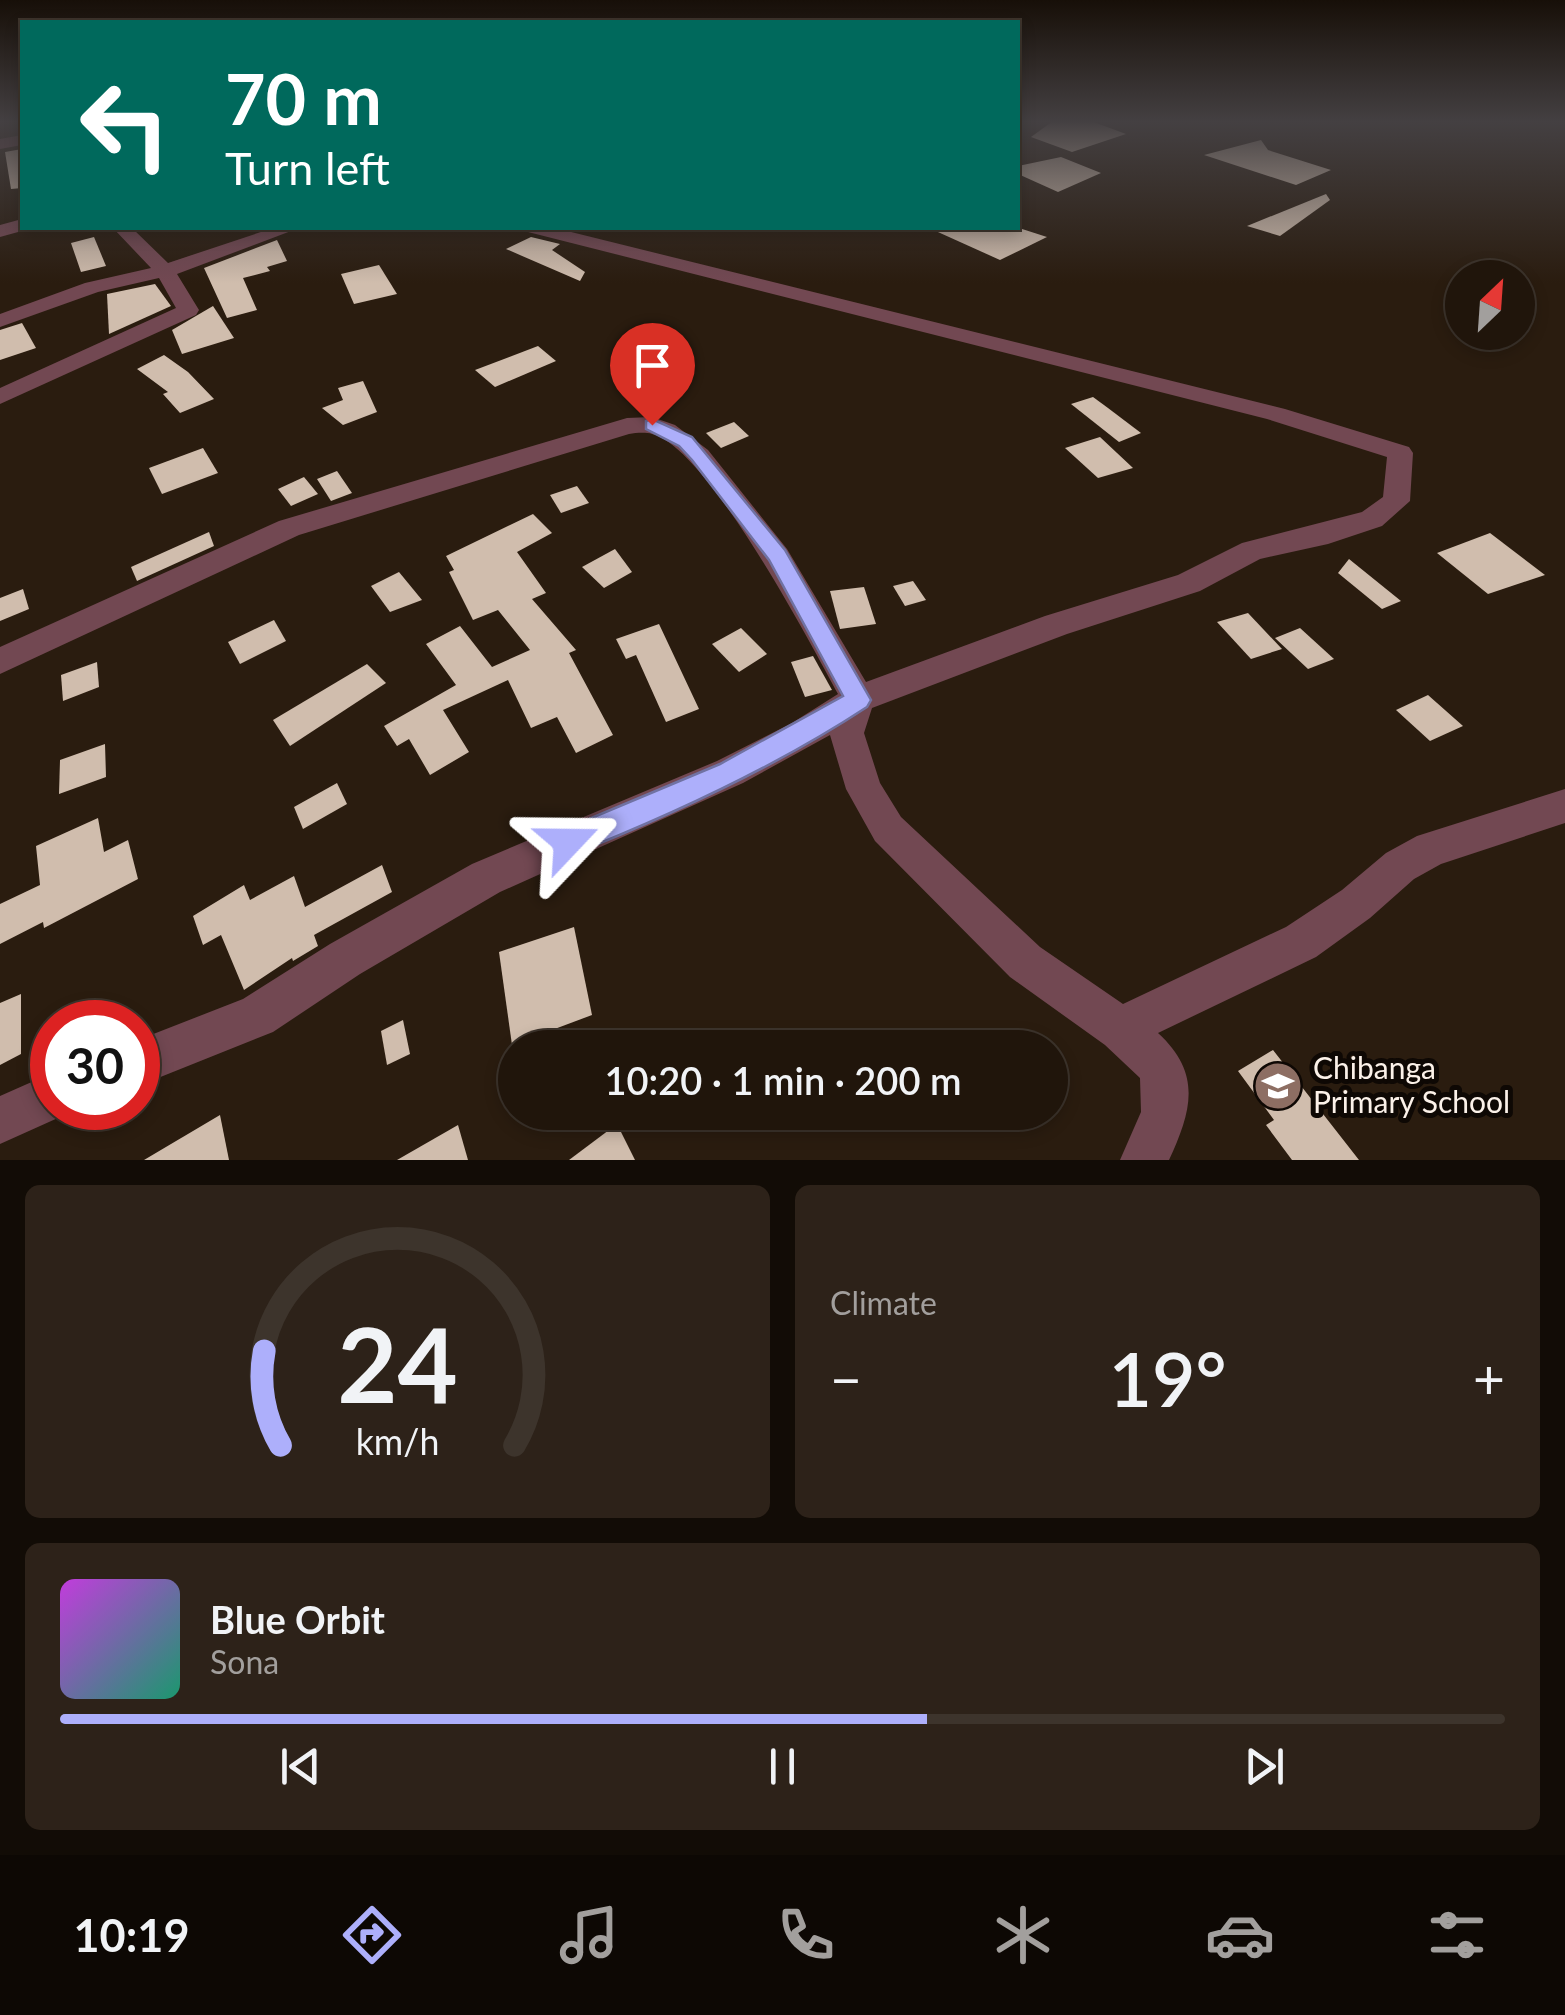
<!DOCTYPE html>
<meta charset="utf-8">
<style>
:root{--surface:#20150b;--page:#2d2219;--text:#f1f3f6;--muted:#a29f9d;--line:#3d342c;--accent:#adaffb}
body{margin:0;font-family:Lato,sans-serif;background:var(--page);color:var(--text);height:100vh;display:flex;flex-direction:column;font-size:38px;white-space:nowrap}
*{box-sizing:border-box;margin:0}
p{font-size:32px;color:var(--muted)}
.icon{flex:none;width:55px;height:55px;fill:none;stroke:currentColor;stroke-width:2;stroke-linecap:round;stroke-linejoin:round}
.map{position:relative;height:1160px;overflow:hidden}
.drawer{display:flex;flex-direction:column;gap:25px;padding:25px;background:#120c06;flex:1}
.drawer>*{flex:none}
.hud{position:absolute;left:20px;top:20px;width:1000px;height:210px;border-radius:0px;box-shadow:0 5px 15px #0003,0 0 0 2px var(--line);background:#00695c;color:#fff;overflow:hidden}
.needle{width:65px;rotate:25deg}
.tools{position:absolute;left:1445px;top:260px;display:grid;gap:20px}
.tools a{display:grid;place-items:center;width:90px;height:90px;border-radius:50%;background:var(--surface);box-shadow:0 5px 15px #0003,0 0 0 2px var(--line);font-size:50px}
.speed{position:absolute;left:30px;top:1000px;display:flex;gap:20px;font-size:50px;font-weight:700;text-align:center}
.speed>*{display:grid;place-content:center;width:130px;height:130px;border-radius:50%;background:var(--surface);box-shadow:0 5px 15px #0003,0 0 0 2px var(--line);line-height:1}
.speed .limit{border:15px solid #d22;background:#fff;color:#111}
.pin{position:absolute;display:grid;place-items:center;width:85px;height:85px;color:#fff;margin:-102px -42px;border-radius:50% 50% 50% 0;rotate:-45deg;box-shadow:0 0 10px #0007}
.pin .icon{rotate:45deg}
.me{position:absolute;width:110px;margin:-55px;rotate:67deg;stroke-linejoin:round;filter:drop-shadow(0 0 8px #0008)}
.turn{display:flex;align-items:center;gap:35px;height:210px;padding:0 40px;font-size:45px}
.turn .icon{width:130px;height:130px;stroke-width:2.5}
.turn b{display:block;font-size:70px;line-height:85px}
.big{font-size:75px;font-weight:600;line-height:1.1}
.drawer .card{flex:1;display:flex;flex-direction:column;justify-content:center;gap:15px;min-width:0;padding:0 35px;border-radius:15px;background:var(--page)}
.drawer .dial{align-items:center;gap:0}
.dial svg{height:260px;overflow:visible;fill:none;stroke:var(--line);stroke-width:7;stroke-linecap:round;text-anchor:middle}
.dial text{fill:var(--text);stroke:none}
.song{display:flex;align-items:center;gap:30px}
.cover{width:120px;height:120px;border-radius:15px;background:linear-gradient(135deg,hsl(290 70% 55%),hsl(160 70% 35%))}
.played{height:10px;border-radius:5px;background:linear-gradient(90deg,var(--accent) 60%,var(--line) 60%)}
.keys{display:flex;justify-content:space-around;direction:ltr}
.heat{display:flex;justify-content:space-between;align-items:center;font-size:55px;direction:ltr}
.drawer .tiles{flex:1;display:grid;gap:25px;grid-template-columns:1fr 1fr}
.card:last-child{grid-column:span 2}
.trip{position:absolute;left:498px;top:1030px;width:570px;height:100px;border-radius:50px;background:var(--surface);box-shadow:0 5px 15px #0003,0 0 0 2px var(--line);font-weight:600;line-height:100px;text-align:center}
.dock{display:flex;height:160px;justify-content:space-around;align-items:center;background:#0d0804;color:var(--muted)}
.dock .icon{width:70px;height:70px}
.dock .active{color:var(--accent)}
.dock b{font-size:45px;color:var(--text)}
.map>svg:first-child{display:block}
</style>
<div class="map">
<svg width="1565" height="1160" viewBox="0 0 1565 1160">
<rect width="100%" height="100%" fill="#2a1c0f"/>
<g fill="#d0bdad">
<polygon points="1053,121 1091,121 1126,134 1072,152 1031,137"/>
<polygon points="1261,140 1268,150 1331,170 1296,185 1204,155"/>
<polygon points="22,149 22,188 11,189 5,152"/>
<polygon points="1061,157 1101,173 1058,192 1018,174 1018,166"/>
<polygon points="1326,194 1330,200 1280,236 1247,226"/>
<polygon points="929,228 1019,228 1047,237 1000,260"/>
<polygon points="94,237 106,266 81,272 71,243"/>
<polygon points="531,237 560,244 552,250 585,272 580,281 506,249"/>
<polygon points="277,240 287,261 267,267 270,271 243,278 257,310 227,318 204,268"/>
<polygon points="379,265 397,294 354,304 341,274"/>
<polygon points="155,284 171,306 109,334 107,294"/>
<polygon points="213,306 234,338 182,354 172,330"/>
<polygon points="22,323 36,348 0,360 0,330"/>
<polygon points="538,346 556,361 495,387 475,370"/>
<polygon points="164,355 188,372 214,399 180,413 163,394 168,392 137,369"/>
<polygon points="363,381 377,412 343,425 322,408 343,400 338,388"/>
<polygon points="1093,397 1108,408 1141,433 1119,442 1071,404"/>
<polygon points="734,422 749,436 721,448 706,433"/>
<polygon points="1100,437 1133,468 1098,478 1065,448"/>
<polygon points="203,448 218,473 162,494 149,468"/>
<polygon points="337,471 352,493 331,501 317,479"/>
<polygon points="304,477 318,494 291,506 278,489"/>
<polygon points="577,486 589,503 561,513 550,495"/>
<polygon points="533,514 552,533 517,552 546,593 532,599 576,650 569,653 613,735 576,753 557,717 531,728 508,680 443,710 469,752 430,775 409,739 397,746 384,726 456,685 426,644 460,626 492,667 530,650 498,610 473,620 449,572 454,570 446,556"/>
<polygon points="209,532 214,546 137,581 131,567"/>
<polygon points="1490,533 1545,575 1488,594 1437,553"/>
<polygon points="615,549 632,572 604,588 582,567"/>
<polygon points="1349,559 1401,601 1382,609 1338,573"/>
<polygon points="399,572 422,600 390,612 371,586"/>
<polygon points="913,581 926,600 905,606 893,586"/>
<polygon points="864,587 876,624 840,629 830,591"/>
<polygon points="23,589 29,609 0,621 0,598"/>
<polygon points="1248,613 1282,649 1251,659 1217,622"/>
<polygon points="274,620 286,641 240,664 228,642"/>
<polygon points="659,624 699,709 666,722 636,655 626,659 616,639"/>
<polygon points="741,628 767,654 739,672 712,644"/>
<polygon points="1300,628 1334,659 1308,669 1275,638"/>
<polygon points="813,656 832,690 805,697 791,662"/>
<polygon points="97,662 99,687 63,701 61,675"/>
<polygon points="367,664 386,683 290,746 273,720"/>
<polygon points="1428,695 1463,726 1430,741 1396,710"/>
<polygon points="105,744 106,777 59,794 60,760"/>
<polygon points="337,783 347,804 303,829 294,807"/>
<polygon points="98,818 104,852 128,840 138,879 44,928 43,922 0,944 0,904 40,885 36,846"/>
<polygon points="382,865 392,892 314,935 318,946 293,961 292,958 244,990 221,935 203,945 193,916 244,885 250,900 294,876 305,907"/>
<polygon points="574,927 592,1015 512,1045 499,952"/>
<polygon points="21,994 21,1054 0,1065 0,1003"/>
<polygon points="403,1020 410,1054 387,1065 381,1031"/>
<polygon points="1273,1050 1359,1160 1292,1160 1266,1125 1274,1120 1238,1071"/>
<polygon points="220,1115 229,1160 144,1160"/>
<polygon points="617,1124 635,1160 569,1160"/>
<polygon points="458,1125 468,1160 397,1160"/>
</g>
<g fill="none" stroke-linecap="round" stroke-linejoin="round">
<g fill="#724852" fill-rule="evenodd">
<polygon points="22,135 22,145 0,149 0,139"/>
<polygon points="22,219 22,228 29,229 0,237 0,225"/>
<polygon points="113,228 132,228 168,263 273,228 299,228 177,274 199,310 196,315 0,404 0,388 176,308 159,278 98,292 0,327 0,314 85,283 151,268"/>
<path d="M526 228H555L1285 409 1409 447 1413 453 1410 501 1382 526 1328 544 1260 559 1200 591 1067 634 872 708 864 733 880 783 901 817 1040 947 1123 1004 1286 927 1342 890 1386 853 1417 836 1565 789V823L1441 864 1414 879 1370 918 1316 957 1158 1033C1203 1074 1191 1112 1169 1160H1120L1141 1112 1140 1078 1105 1045 1010 977 875 841 846 789 830 735 743 783 500 892 360 974 273 1032 138 1086V1040L243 999 330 944 472 864 717 761 792 723 838 694C809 641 708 448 652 434 645 432 636 433 629 434L299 535 0 674V647L279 521 627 418 652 417 675 425 708 450 787 549 866 682 1045 616 1178 575 1242 543 1362 512 1383 497 1387 457 1267 419 528 232Z"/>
<polygon points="52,1073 52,1108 71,1108 69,1113 0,1144 0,1096"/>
</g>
</g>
<linearGradient id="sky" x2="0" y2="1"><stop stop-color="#170f08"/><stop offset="0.43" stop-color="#444042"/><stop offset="1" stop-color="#444042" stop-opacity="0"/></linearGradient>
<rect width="1565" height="283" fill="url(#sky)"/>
<path fill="#adaffb" stroke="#7072a3" stroke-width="2.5" d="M652 419 692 437 785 550 871 700 867 707C774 768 672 815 568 856L558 852 554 842 558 832 720 764 843 696 769 560 692 460 679 446 646 429V421Z"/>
<defs>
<g id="school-disc" transform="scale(2.5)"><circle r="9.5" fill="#8d6e63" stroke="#0e0804"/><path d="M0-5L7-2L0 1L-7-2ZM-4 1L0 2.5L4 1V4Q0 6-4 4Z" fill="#fff"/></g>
</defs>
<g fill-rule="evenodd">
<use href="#school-disc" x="1278" y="1086"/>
</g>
<g text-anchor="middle" stroke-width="10" stroke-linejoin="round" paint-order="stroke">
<g font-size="30" fill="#fbf1e9" stroke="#0e0804" text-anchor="start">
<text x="1313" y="1079">Chibanga<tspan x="1313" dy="34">Primary School</tspan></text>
</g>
</g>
</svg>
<div class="tools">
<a><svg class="needle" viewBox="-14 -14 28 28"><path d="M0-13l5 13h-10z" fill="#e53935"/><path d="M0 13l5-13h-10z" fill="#a29f9d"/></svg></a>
</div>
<div class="speed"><div class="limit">30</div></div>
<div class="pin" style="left:652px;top:425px;background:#d93025"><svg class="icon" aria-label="arrive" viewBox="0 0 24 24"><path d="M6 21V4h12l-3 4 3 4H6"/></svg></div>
<svg class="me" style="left:568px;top:842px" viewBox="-20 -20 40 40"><path d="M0-17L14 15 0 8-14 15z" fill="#adaffb" stroke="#fff" stroke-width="4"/></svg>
<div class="trip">10:20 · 1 min · 200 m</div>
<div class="hud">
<div class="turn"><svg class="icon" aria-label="left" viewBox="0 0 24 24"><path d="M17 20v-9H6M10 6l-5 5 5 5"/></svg><div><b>70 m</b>Turn left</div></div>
</div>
</div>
<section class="drawer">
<div class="tiles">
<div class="card dial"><svg viewBox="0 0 100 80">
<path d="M14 69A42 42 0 1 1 86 69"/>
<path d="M14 69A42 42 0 0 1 9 40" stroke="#adaffb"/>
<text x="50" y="56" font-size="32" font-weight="700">24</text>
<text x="50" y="72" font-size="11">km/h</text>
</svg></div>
<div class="card"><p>Climate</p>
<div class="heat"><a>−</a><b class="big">19°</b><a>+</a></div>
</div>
<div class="card">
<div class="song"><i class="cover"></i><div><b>Blue Orbit</b><p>Sona</p></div></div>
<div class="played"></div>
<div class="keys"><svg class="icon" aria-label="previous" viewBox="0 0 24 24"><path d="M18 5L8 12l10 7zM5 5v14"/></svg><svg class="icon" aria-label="pause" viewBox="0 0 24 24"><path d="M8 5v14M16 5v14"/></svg><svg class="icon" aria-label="next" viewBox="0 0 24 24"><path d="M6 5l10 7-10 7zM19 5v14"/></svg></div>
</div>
</div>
</section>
<nav class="dock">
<b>10:19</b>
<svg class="icon active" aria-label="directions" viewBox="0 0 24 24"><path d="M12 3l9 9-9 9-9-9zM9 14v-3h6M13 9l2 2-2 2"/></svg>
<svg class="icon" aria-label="music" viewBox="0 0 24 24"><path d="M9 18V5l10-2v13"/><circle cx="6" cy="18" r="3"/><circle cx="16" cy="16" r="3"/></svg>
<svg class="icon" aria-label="phone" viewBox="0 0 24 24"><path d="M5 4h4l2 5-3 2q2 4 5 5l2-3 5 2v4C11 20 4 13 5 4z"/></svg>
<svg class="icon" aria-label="climate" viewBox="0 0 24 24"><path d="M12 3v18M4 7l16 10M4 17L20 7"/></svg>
<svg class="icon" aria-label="car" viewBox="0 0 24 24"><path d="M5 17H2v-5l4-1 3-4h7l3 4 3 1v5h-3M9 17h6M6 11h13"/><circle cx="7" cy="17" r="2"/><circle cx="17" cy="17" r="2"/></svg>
<svg class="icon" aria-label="filters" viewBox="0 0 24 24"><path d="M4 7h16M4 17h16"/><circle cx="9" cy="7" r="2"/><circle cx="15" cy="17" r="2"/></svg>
</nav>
